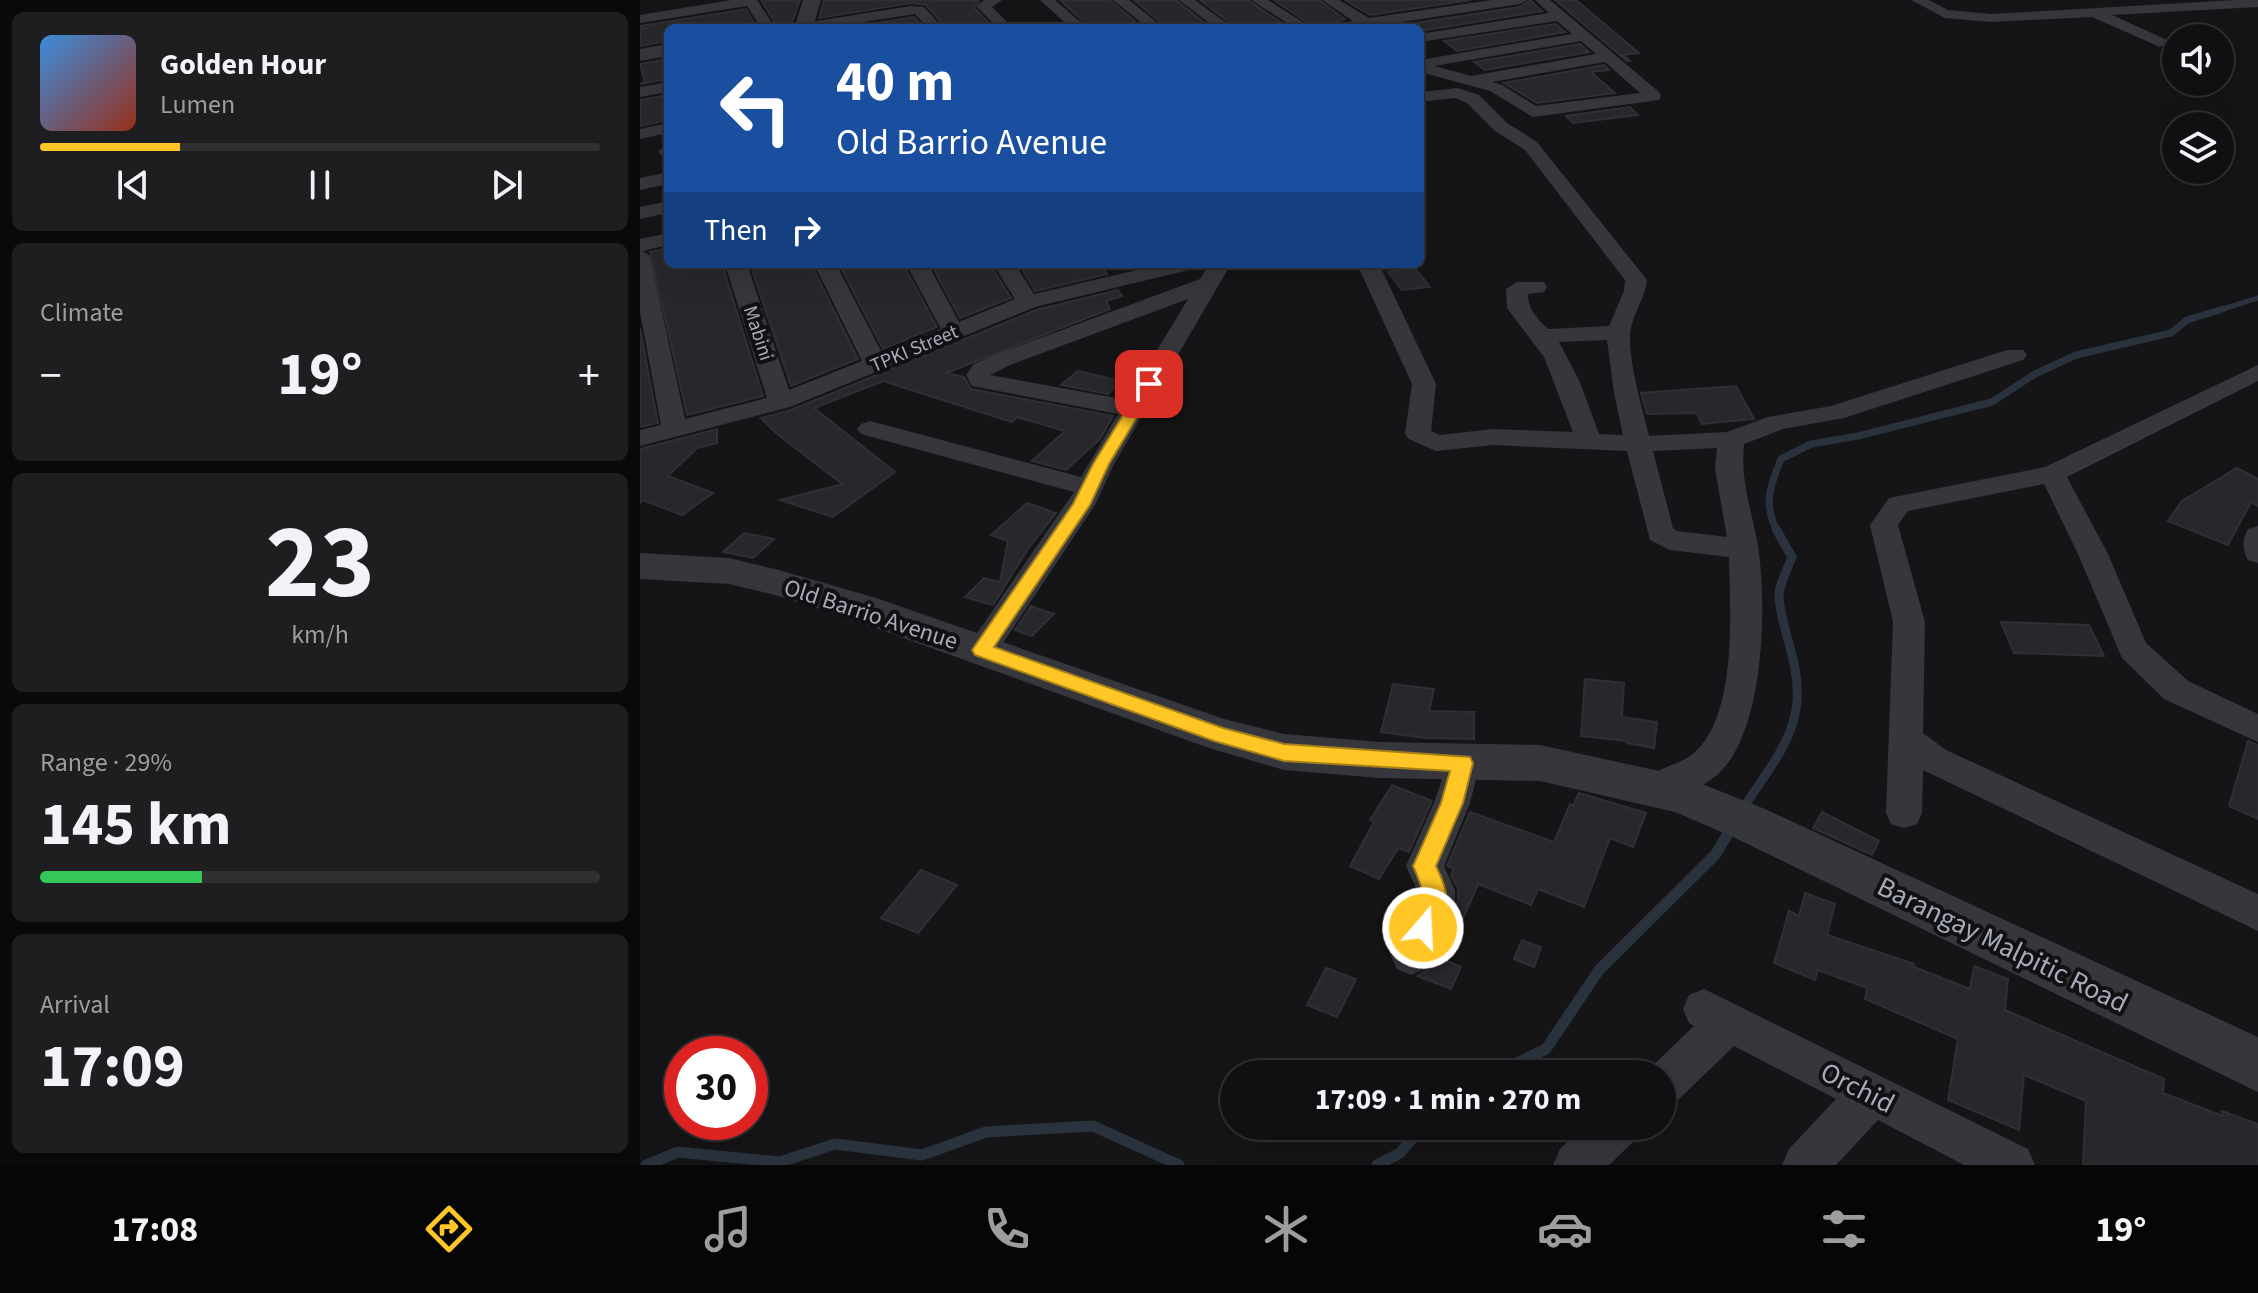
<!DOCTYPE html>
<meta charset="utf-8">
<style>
:root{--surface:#101012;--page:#1e1e20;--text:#f1f3f6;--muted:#9c9d9f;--line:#303032;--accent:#ffc626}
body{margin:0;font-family:"Source Sans 3",sans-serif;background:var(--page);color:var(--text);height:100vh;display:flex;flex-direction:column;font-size:30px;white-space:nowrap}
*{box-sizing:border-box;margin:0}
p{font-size:26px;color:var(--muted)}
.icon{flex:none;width:44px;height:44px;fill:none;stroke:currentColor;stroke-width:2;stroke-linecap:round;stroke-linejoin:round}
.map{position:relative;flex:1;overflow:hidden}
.sheet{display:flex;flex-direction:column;gap:12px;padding:12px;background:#09090a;width:640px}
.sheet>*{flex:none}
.hud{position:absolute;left:24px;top:24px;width:760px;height:244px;border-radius:12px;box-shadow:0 8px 32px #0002,0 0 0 2px var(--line);background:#1a4fa0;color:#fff;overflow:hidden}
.controls{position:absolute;left:1522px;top:24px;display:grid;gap:16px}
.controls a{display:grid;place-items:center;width:72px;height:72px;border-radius:50%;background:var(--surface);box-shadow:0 8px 32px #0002,0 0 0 2px var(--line);font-size:40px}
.speed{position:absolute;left:24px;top:1036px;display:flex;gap:16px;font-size:40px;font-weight:700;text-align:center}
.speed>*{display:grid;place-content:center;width:104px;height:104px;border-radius:50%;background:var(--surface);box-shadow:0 8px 32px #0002,0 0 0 2px var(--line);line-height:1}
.speed .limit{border:12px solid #d22;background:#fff;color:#111}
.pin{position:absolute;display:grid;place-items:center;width:68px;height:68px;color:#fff;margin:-34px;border-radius:16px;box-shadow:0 4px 12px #0006}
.me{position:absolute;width:88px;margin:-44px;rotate:19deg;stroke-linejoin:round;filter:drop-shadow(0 0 6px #0008)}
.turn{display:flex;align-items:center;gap:28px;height:168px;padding:0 40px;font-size:36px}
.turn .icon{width:104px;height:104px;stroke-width:2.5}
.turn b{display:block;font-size:56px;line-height:68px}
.then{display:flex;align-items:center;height:76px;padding:0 40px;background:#0003;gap:16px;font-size:30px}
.big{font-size:60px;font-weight:700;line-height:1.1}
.sheet .tile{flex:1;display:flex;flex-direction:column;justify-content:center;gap:12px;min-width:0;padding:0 28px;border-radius:12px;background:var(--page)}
.sheet .dial{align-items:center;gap:0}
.dial b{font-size:104px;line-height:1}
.song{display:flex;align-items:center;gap:24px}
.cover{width:96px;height:96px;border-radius:12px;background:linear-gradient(135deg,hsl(210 70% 55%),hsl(10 70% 35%))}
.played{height:8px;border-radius:4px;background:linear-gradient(90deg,var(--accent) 25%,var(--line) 25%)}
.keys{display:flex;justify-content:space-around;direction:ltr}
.heat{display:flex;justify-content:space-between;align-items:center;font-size:44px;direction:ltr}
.charge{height:12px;border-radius:6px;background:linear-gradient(90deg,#34c759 29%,var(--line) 0)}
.trip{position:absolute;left:580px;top:1060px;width:456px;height:80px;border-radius:40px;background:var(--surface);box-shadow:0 8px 32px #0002,0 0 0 2px var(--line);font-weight:700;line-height:80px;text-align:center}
.tab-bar{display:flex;height:128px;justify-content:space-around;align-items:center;background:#060607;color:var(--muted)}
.tab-bar .icon{width:56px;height:56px}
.tab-bar .active{color:var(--accent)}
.tab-bar b{font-size:36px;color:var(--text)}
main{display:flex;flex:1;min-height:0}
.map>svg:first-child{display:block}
</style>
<main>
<section class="sheet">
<div class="tile">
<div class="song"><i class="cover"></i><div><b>Golden Hour</b><p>Lumen</p></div></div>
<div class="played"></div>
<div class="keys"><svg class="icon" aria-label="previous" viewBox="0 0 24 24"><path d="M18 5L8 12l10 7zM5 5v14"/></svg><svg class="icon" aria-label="pause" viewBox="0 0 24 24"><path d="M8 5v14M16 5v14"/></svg><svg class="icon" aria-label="next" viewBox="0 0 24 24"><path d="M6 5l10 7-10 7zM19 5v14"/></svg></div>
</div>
<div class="tile"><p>Climate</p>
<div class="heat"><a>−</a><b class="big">19°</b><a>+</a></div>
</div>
<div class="tile dial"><b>23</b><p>km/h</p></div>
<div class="tile"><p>Range · 29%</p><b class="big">145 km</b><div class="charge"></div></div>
<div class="tile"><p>Arrival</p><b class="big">17:09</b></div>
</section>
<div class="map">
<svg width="1618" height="1165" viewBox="0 0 1618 1165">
<rect width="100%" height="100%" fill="#151518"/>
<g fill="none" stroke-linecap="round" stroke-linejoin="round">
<polyline stroke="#2a333d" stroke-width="5" points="1577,311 1618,298"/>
<path stroke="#2a333d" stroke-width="7" d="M1137 531C1123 504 1130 486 1141 459L1171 444 1218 436 1352 402 1395 374 1436 355 1531 333 1547 320 1583 309"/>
<path stroke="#2a333d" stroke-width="9" d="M1102 810C1123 776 1154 743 1157 701 1160 664 1142 632 1139 598 1138 586 1148 568 1152 557L1136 529"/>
<g stroke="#2a333d" stroke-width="11">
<polyline points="854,1074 906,1049 959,970 1076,854 1093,825"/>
<polyline points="6,1165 38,1152 140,1162 195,1144 282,1155 346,1132 453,1126 539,1165"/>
<polyline points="737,1165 760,1153 783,1126"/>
</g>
</g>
<g fill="#28282c" stroke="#2f2f34" stroke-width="2">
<polygon points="121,0 160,0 153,20 144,28 138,28"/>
<polygon points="184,0 339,0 334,8 354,28 306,28 286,5 271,3 179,18"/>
<polygon points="420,0 470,0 503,28 450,28"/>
<polygon points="494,0 536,0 571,28 527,28"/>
<polygon points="560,0 608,0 649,28 596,28"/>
<polygon points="634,0 679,0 705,19 675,28"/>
<polygon points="705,0 831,0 730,15"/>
<polygon points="890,0 902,11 787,30 742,28 880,7"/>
<polygon points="915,0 936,0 999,53 983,55 990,61 987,61"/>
<polygon points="106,9 117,28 28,28 28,41 0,46 0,29 5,28 0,26"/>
<polygon points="274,17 284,28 205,28"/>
<polygon points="916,24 925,32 817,51 804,41"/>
<polygon points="940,44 949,52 845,70 834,62"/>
<polygon points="28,59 28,79 0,84 5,82 0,64"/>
<polygon points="964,65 969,70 951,72 975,93 897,103 864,83"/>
<polygon points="28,95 28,120 0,126 0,100"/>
<polygon points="990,107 998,115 933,123 926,116"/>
<polygon points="28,248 28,264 82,264 123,396 47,415 10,252"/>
<polygon points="110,264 171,264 218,359 151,386"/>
<polygon points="199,264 263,264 297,327 243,349"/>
<polygon points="291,264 350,264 371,298 320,318"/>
<polygon points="379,264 461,264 467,274 395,291"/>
<polygon points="774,267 790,287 762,290 748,272"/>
<polygon points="478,290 482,296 466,301 470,309 306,373 324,377 331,389 473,416 460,439 426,470 392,461 425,431 377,417 372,422 243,381 174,408 255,472 193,517 140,500 202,484 136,433 121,418 151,410 396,310"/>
<polygon points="0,328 18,423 0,427"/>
<polygon points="438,371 481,381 468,394 421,385"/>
<polygon points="1096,386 1114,419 1062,424 1057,413 1007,414 1001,393"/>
<polygon points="77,429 77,443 57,448 28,476 73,493 42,515 3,500 0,503 0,449"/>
<polygon points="1597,468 1618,479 1618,506 1611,502 1588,545 1528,521 1542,501"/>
<polygon points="387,503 416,513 388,549 353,605 325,597 344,578 360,582 368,541 351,535"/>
<polygon points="104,533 134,539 113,558 83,552"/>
<polygon points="391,606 414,614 392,636 375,630"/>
<polygon points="1361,622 1449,625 1464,656 1374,653"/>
<polygon points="945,679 984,683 982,717 1017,722 1014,748 987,743 988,741 941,736"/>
<polygon points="753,684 794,689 789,711 834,712 834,739 785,738 741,732"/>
<polygon points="1608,741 1618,745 1618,819 1589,806"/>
<polygon points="752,785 792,801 769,852 758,848 739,879 710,866 734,822 730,820"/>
<polygon points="939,793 1006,813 993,847 970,838 944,907 898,889 891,905 838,884 805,960 821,967 811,989 777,976 788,970 818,902 818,889 811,875 814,869 807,866 830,812 914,842 930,804 933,806"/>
<polygon points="1182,812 1239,841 1232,855 1173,828"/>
<polygon points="281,870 317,885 278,933 241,918"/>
<polygon points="1165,893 1195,904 1187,935 1274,964 1274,967 1330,989 1334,966 1368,979 1365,1010 1524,1079 1523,1093 1583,1116 1582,1111 1618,1124 1618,1165 1443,1165 1446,1101 1384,1075 1379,1130 1308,1100 1318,1039 1225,999 1227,988 1178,970 1175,980 1134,963 1149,911 1159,916"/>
<polygon points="882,940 901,947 894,967 874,959"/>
<polygon points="686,968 716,979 697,1017 667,1005"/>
</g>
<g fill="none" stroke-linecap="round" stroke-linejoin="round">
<g fill="#36373d" fill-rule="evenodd">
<polygon points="91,0 117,0 135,28 121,28 107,6 0,23 0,15"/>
<polygon points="344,0 362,0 352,7 373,28 358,28 336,6"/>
<polygon points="400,0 415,0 447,28 431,28"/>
<polygon points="473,0 489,0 524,28 508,28"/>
<polygon points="539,0 555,0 593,28 576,28"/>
<polygon points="611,0 628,0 672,28 655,28"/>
<polygon points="682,0 699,0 729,18 852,0 887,0 880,4 722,28 686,28 688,25 713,21"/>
<path d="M895 0H910L1019 92 1021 96 1019 100 893 117 850 91 780 72V60L932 34 917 21 780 42V34L909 13ZM941 41 956 54 831 76 794 66ZM965 62 1000 93 896 106 862 85 852 82Z"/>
<polygon points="1271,0 1289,0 1308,10 1351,14 1596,0 1618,0 1618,7 1472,15 1525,39 1528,42 1520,47 1452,17 1351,22 1305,18"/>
<polygon points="271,6 284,7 303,28 288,28 275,14 185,28 157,27 164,23"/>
<polygon points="28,82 28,92 0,97 0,87"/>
<path d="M817 88 839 95 867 123 897 142 1007 280C1005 299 991 316 990 335 989 365 1002 406 1009 436L1087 432 1128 417 1191 406 1367 350H1383L1387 355 1383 360 1204 418 1143 429 1104 444C1100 480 1112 511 1118 546 1127 605 1125 733 1077 775 1060 789 1036 797 1016 804L1003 799 998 789C1008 768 1036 768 1054 753 1098 714 1090 611 1089 557L1030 550 1010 540 987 451 853 445 796 451 769 439 765 434 772 384 717 264H739L796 384 791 431 800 435 853 429 933 432 904 357 867 308 866 289 877 282H904L907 287 904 292 888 294C888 310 897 318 908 329L969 326 984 291 985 280 885 150 855 131 827 103 815 98 780 102V92ZM967 340 974 393 983 435 959 434 939 380 919 342ZM1077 448 1075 469 1087 537 1037 531 1033 528 1013 451Z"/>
<polygon points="28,123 28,133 0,139 0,129"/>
<polygon points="27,146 28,156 21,155 18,151"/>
<polygon points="28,172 28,184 0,190 0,178"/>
<polygon points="28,201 28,213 0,219 0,207"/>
<polygon points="28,233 28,245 3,251 10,256 45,419 127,398 85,264 107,264 149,390 222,361 174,264 196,264 242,353 301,329 266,264 288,264 319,322 375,299 353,264 375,264 394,294 523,264 561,264 557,268 395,307 150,407 0,446 0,430 21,425 0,312 0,239"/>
<path d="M569 264H591L474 464 455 505 353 658 342 662 331 658 326 650 331 642 434 492 221 434 217 429 221 424 230 421 441 477 478 414 332 386 326 375 334 364 354 355 560 279ZM548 299 487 400 350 375 370 365Z"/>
<polygon points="1618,365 1618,381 1427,477 1468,554 1506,643 1548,681 1618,714 1618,742 1524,699 1482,658 1438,554 1404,484 1268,511 1258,525 1285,622 1283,733 1306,750 1618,894 1618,931 1283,770 1282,813 1277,824 1264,828 1251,824 1246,813 1253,622 1230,525 1249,498 1405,467"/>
<path d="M1618 526V563L1608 560C1602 550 1602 539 1608 529Z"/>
<polygon points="823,749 835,753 840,763 830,803 804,866 815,890 815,901 785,969 771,975 757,969 751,956 777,901 777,890 766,866 794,803 811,753"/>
<polygon points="1064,989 1388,1149 1395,1165 1324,1165 1238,1120 1196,1165 1142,1165 1149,1149 1196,1099 1094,1046 1038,1100 1022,1106 1022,1074 1004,1074 1054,1026 1049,1023 1043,1009 1049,995"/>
<polygon points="944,1126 1000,1126 993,1142 969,1165 913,1165 920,1149"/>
</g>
<g fill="#36373d" fill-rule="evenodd">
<polygon points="163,0 181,0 173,27 147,28 156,22"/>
<polygon points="28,44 28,56 0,61 0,49"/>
<polygon points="0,553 89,558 139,570 236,598 584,719 644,734 740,742 900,745 1042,776 1125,809 1618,1037 1618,1092 1093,837 1035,812 900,781 740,778 644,770 566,747 208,618 135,595 89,584 0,579"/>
</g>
</g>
<path fill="#ffc626" stroke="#a68119" stroke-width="2" d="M509 380 517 384 469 464 450 505 354 647 583 728 644 744 830 757 833 763 823 803 796 866C813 901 807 903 792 936L783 939 775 936 771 928C785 899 787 896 773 866L801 803 810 771 644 761 574 741 335 655 332 650 433 504 453 464 502 384Z"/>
<g text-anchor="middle" stroke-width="8" stroke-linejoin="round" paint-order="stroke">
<g font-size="20" fill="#a6aab9" stroke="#111013">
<text transform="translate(119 333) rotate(72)" y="7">Mabini</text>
<text transform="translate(274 348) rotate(-23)" y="7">TPKI Street</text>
</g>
<g font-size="24" fill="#a6aab9" stroke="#111013">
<text transform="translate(231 614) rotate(18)" y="8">Old Barrio Avenue</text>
</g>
<g font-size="28" fill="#a6aab9" stroke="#111013">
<text transform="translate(1363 944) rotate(26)" y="10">Barangay Malpitic Road</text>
<text transform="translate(1218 1087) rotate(27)" y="10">Orchid</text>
</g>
</g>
</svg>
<div class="controls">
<a><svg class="icon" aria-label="sound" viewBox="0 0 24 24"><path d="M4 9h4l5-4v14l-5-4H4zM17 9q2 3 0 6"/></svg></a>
<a><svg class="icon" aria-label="layers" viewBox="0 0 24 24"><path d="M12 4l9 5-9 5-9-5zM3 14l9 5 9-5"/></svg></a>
</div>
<div class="speed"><div class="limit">30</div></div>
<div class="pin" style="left:509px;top:384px;background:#d93025"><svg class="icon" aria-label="arrive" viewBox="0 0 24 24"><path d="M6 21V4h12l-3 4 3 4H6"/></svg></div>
<svg class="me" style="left:783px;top:928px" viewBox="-20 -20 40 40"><circle r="17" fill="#ffc626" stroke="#fff" stroke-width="3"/><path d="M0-11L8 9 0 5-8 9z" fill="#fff"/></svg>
<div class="trip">17:09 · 1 min · 270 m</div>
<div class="hud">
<div class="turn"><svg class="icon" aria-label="left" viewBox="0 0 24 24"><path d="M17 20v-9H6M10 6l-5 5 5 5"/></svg><div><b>40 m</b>Old Barrio Avenue</div></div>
<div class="then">Then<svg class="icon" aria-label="right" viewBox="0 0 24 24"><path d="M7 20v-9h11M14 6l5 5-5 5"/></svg></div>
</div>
</div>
</main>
<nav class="tab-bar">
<b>17:08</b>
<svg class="icon active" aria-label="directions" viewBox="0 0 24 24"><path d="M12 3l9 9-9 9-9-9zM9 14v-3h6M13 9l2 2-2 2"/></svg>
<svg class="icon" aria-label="music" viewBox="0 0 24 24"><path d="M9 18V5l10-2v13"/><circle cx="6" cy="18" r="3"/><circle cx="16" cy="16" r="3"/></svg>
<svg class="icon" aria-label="phone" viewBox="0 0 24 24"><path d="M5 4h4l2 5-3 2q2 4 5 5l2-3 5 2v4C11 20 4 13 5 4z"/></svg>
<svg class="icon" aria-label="climate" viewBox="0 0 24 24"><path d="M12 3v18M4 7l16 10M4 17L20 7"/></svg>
<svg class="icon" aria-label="car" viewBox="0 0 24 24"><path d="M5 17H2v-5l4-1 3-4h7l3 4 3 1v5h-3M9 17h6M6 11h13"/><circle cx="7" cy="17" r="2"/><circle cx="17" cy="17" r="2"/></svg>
<svg class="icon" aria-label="filters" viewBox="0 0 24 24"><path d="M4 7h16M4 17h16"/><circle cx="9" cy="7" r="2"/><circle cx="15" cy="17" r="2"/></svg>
<b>19°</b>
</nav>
